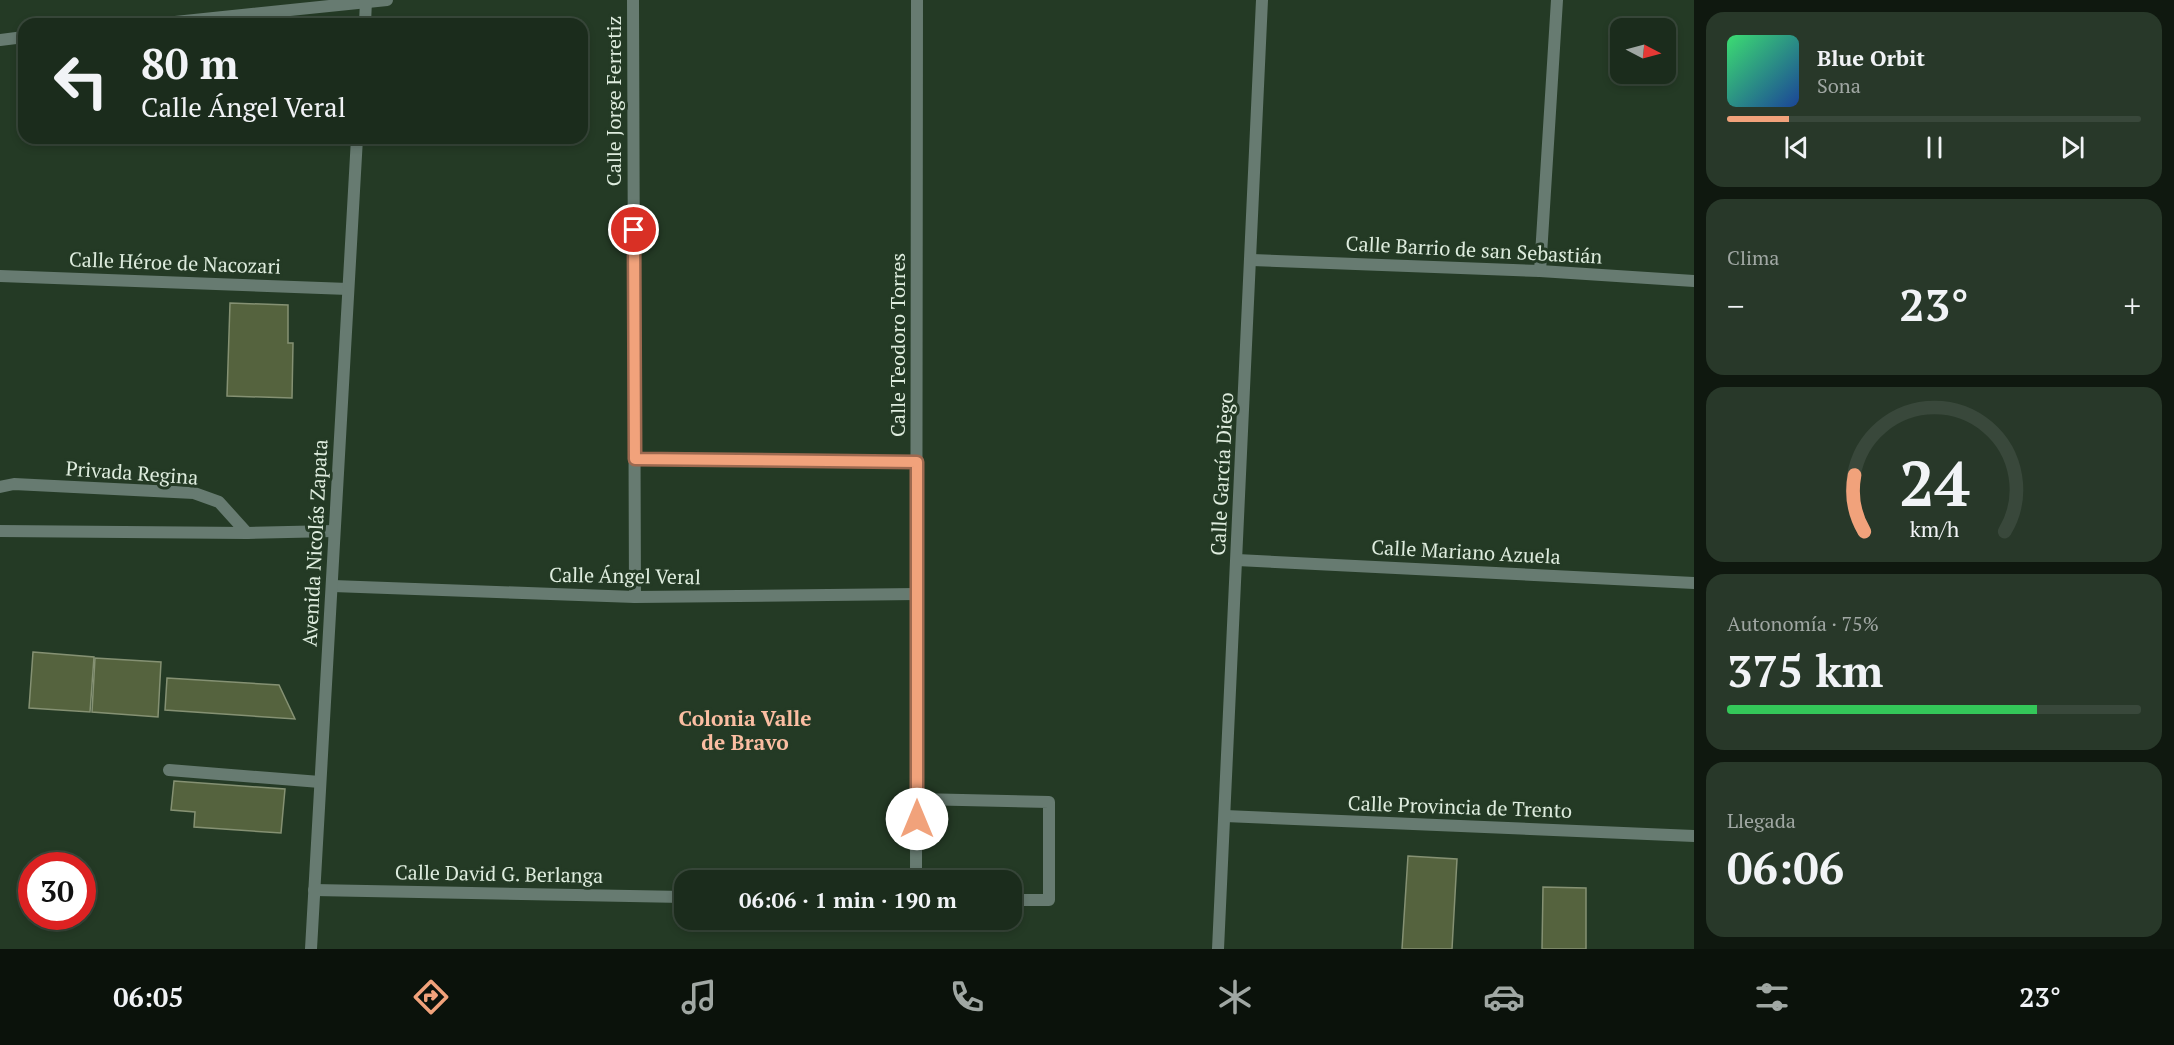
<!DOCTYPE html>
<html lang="es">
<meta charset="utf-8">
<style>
:root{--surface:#1b2c1c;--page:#283829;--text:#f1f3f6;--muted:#a0a7a3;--line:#39483b;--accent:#f1a27b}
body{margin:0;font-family:"PT Serif",serif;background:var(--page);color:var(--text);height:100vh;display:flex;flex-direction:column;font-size:22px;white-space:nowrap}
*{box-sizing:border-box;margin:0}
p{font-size:20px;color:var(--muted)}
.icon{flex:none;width:33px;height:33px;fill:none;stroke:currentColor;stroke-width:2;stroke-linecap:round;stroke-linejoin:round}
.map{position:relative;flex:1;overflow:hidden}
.sheet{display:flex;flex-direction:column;gap:12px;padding:12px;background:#0f180f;width:480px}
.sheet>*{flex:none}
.hud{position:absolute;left:18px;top:18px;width:570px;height:126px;border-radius:18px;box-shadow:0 3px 9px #0003,0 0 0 2px var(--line);background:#1b2c1c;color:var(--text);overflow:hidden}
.needle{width:39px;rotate:96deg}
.buttons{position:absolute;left:1610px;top:18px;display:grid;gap:12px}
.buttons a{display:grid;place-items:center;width:66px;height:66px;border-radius:12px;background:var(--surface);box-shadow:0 3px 9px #0003,0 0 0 2px var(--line);font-size:30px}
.speed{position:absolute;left:18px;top:852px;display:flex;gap:12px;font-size:30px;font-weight:700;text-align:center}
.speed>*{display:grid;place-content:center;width:78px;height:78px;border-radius:50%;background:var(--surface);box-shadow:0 3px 9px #0003,0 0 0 2px var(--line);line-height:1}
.speed .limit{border:9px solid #d22;background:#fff;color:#111}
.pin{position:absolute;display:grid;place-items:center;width:51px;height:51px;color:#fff;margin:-26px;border:3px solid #fff;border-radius:50%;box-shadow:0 2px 6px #0007}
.me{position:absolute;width:66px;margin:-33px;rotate:0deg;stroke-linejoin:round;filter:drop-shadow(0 0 4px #0008)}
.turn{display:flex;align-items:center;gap:21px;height:126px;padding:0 24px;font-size:27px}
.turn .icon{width:78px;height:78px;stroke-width:2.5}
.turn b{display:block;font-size:42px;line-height:51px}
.big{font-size:45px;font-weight:800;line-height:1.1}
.sheet .tile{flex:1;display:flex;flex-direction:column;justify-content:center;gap:9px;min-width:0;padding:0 21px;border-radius:18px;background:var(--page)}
.sheet .dial{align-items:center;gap:0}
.dial svg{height:156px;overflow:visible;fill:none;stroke:var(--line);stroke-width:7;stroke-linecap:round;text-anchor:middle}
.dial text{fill:var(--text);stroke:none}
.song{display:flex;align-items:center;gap:18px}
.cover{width:72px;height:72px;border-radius:9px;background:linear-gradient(135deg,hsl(140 70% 55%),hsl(220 70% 35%))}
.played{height:6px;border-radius:3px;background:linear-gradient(90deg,var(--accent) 15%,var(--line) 15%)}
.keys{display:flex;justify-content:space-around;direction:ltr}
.heat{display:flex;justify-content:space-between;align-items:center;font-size:33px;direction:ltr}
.charge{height:9px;border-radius:4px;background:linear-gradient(90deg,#34c759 75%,var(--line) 0)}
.trip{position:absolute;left:674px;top:870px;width:348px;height:60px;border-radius:18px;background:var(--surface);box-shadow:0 3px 9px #0003,0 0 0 2px var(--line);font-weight:800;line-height:60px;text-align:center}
.tab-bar{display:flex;height:96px;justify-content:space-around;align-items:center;background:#0b120b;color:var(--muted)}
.tab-bar .icon{width:42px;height:42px}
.tab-bar .on{color:var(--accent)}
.tab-bar b{font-size:27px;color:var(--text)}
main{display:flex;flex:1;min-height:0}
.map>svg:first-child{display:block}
</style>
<main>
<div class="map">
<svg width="1694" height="949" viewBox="0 0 1694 949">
<rect width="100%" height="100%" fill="#243a25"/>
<g fill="#55633e" stroke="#859173" stroke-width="1.5">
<polygon points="230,303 288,305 288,343 293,343 292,398 227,396"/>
<polygon points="33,652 94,657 90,712 29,708"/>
<polygon points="95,658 161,662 158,717 92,712"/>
<polygon points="167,678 279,685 295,719 165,710"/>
<polygon points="174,781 285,789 281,833 194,827 195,812 171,810"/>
<polygon points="1408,856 1457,859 1452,949 1402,949"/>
<polygon points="1543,887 1586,888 1586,949 1542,949"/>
</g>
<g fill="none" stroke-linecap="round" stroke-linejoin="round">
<g stroke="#677b71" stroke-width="12">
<polyline points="633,0 635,597"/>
<polyline points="156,24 387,0"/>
<polyline points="0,40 24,37"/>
<polyline points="1252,260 1540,271 1694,281"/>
<polyline points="1540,271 1557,0"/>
<polyline points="0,276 348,289"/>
<polyline points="635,459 917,462"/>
<polyline points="0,487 14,484 194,493 219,502 247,533"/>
<polyline points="0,531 247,533 334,531"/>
<polyline points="1237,560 1694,583"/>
<polyline points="333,586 635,597 917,594"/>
<polyline points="169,770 320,782"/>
<polyline points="917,799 1049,802 1049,900 1011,900"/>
<polyline points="1225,816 1694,836"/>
<polyline points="916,880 917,0"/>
<polyline points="314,890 684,897"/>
</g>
<g stroke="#677b71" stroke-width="12">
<polyline points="365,24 366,0"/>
<polyline points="311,949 357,138"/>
<polyline points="1218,949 1262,0"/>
</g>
</g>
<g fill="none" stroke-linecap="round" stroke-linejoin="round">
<g stroke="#9d6950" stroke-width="15">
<polyline id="route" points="634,230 635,459 917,462 917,819"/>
</g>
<use href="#route" stroke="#f1a27b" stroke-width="10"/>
</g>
<g text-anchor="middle" stroke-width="6" stroke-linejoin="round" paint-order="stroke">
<g font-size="20" fill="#deecde" stroke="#243a25">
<text transform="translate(614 101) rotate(-90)" y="7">Calle Jorge Ferretiz</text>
<text transform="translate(1474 250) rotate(3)" y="7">Calle Barrio de san Sebastián</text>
<text transform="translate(175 263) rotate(2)" y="7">Calle Héroe de Nacozari</text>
<text transform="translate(898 345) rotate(-90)" y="7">Calle Teodoro Torres</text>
<text transform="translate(132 473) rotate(4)" y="7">Privada Regina</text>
<text transform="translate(1222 474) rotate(-87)" y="7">Calle García Diego</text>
<text transform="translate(315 543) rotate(-87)" y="7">Avenida Nicolás Zapata</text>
<text transform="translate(1466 552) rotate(3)" y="7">Calle Mariano Azuela</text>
<text transform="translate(625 576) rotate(1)" y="7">Calle Ángel Veral</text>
<text transform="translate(1460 807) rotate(2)" y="7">Calle Provincia de Trento</text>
<text transform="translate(499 874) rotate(1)" y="7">Calle David G. Berlanga</text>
</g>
<g font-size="21" font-weight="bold" fill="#fbbea2" stroke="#243a25">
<text x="745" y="726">Colonia Valle<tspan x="745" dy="24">de Bravo</tspan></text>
</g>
</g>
</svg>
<div class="buttons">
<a><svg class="needle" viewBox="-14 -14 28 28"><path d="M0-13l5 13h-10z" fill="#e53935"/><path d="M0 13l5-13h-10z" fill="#a0a7a3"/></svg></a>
</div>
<div class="speed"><div class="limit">30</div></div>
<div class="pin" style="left:634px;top:230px;background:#d93025"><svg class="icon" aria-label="arrive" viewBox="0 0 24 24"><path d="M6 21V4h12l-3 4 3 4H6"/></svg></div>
<svg class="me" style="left:917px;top:819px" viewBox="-20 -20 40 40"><circle r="19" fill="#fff"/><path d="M0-13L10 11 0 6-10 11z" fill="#f1a27b"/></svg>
<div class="trip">06:06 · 1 min · 190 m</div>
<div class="hud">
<div class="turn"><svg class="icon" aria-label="left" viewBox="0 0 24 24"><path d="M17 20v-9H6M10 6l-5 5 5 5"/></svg><div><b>80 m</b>Calle Ángel Veral</div></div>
</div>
</div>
<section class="sheet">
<div class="tile">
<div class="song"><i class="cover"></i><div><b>Blue Orbit</b><p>Sona</p></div></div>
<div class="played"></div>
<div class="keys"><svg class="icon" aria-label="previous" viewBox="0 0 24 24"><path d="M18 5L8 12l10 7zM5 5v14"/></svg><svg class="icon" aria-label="pause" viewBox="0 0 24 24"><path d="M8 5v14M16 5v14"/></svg><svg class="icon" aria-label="next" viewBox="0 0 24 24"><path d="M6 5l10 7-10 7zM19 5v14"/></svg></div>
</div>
<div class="tile"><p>Clima</p>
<div class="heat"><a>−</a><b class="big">23°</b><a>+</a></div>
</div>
<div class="tile dial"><svg viewBox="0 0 100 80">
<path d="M14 69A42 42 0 1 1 86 69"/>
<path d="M14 69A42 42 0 0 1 9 40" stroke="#f1a27b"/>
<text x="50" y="56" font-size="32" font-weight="700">24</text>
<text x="50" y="72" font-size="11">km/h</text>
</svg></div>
<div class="tile"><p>Autonomía · 75%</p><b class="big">375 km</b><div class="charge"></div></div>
<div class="tile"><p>Llegada</p><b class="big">06:06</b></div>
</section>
</main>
<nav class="tab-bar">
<b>06:05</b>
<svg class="icon on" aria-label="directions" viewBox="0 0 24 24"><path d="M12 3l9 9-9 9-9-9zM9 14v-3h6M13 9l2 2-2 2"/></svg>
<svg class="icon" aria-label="music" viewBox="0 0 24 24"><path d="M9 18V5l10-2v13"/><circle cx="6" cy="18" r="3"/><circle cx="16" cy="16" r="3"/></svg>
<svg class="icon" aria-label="phone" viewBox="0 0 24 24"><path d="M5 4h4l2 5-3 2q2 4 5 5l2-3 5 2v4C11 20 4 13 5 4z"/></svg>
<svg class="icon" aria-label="climate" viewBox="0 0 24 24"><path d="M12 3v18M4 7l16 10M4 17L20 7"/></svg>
<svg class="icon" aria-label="car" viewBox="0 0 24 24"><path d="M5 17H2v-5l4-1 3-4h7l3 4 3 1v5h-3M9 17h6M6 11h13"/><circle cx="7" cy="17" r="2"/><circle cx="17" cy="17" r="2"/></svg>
<svg class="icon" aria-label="filters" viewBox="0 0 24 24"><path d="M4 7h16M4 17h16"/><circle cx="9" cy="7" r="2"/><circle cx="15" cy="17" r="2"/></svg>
<b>23°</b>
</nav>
